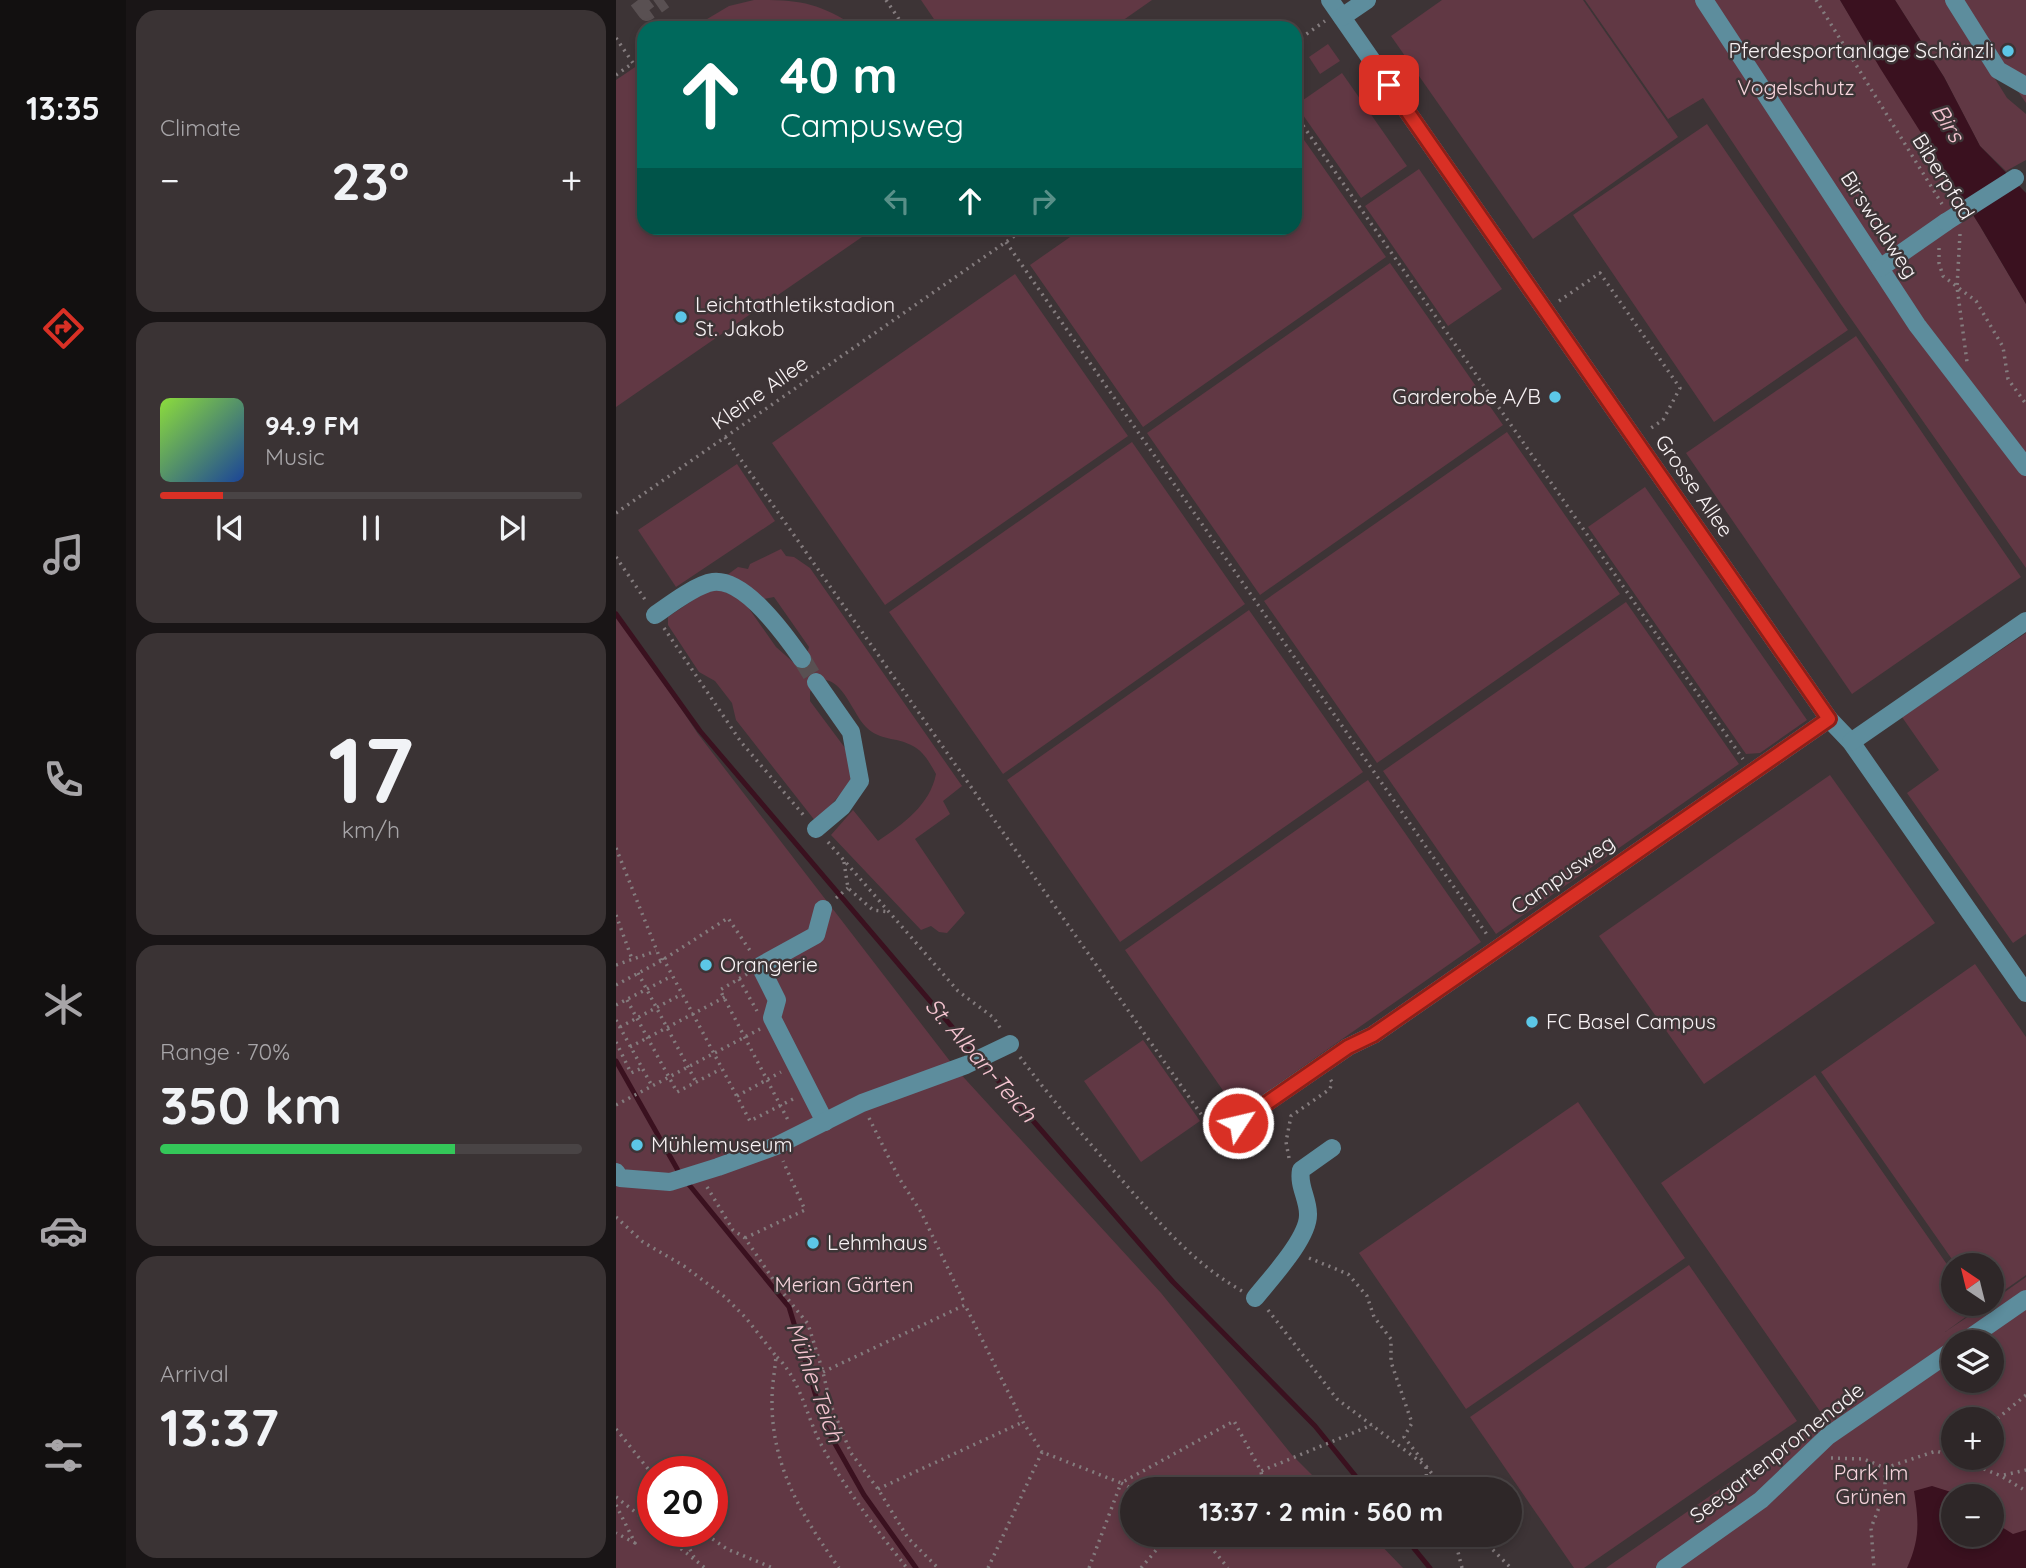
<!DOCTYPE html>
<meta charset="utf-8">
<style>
:root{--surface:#2e2728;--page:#3a3334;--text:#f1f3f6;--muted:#a7a5a8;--line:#494445;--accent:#d93025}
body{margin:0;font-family:Quicksand,sans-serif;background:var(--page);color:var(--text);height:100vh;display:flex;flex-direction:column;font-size:26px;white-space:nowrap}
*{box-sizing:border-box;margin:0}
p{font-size:23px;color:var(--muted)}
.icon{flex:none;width:38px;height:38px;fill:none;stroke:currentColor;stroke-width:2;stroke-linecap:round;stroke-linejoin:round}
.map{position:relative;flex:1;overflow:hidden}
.sheet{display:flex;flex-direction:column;gap:10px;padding:10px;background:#191516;width:490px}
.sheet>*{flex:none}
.guide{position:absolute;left:21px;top:21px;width:665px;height:214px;border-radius:21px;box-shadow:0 4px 10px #0003,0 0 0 2px var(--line);background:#00695c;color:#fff;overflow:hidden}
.needle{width:46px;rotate:325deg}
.buttons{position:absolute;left:1325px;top:1253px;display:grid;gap:14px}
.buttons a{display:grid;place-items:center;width:63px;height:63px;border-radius:50%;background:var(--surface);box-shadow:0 4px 10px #0003,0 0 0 2px var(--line);font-size:35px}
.speed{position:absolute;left:21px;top:1456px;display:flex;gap:14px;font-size:35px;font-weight:700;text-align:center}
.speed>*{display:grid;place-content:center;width:91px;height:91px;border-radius:50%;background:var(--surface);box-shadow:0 4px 10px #0003,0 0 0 2px var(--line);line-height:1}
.speed .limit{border:10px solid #d22;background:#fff;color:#111}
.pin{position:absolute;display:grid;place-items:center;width:60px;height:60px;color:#fff;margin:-30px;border-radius:14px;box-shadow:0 4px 10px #0006}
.me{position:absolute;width:77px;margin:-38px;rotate:55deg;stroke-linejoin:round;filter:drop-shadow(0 0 5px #0008)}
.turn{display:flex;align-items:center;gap:24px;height:147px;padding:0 28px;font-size:32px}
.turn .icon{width:91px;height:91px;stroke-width:2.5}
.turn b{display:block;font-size:49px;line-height:60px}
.lanes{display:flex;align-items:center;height:66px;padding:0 28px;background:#0003;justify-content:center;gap:35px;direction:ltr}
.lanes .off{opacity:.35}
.big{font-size:52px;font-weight:700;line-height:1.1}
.sheet .card{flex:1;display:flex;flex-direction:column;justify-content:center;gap:10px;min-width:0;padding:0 24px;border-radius:21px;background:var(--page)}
.sheet .dial{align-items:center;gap:0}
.dial b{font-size:91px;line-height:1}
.song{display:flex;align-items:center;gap:21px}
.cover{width:84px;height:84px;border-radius:10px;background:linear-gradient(135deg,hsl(90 70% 55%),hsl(220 70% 35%))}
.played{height:7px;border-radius:4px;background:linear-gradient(90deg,var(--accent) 15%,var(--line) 15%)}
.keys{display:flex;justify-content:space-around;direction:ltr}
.heat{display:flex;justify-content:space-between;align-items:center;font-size:38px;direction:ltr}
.charge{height:10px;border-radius:5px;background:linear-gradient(90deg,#34c759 70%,var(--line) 0)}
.trip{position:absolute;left:504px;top:1477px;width:402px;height:70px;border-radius:35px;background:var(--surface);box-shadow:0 4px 10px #0003,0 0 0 2px var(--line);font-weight:700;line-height:70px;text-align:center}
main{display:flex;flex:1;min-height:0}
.tabs{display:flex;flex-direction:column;width:126px;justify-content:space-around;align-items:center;background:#121010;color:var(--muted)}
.tabs .icon{width:49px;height:49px}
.tabs .active{color:var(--accent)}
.tabs b{font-size:32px;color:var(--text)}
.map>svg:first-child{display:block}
</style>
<main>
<nav class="tabs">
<b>13:35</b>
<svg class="icon active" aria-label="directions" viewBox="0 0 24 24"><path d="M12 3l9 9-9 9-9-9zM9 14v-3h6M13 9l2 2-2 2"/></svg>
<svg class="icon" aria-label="music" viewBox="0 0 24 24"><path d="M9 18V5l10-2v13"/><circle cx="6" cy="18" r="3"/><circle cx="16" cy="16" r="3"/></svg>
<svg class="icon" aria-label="phone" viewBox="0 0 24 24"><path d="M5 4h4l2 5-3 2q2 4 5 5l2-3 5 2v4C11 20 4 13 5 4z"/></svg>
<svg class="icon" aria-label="climate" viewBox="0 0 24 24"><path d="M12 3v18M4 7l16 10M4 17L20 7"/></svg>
<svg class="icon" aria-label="car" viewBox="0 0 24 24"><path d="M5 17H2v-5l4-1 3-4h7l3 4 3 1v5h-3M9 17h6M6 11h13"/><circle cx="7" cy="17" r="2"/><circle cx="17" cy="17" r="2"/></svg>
<svg class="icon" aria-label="filters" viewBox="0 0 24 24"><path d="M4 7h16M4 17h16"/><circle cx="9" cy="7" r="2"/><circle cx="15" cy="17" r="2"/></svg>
</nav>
<section class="sheet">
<div class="card"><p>Climate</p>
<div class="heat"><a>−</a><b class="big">23°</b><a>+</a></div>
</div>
<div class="card">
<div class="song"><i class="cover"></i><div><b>94.9 FM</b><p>Music</p></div></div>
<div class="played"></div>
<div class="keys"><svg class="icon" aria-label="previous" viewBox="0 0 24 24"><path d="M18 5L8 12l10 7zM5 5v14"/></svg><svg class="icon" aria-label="pause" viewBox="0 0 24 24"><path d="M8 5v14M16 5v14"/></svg><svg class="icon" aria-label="next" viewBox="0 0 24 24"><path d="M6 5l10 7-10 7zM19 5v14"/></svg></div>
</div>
<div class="card dial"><b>17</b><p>km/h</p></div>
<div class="card"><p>Range · 70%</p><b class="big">350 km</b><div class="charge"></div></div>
<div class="card"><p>Arrival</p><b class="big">13:37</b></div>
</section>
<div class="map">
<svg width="1410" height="1568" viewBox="0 0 1410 1568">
<rect width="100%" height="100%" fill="#3d3436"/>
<g fill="#613844" fill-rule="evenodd">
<path d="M138 0C185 0 201 2 242 28H76L113 6Z"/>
<polygon points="305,0 536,0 496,28 324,28"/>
<polygon points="826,0 967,0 1062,137 917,239 775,36"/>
<polygon points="969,0 1224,0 1364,226 1410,304 1410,568 1224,303 1087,98 1052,119"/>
<polygon points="1279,0 1330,0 1391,98 1410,114 1410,160 1390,171 1364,146 1328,77"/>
<polygon points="1339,0 1410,0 1410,103"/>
<polygon points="712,44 724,61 704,74 693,57"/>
<polygon points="28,61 28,228 259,228 0,407 0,80"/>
<polygon points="726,73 791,166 745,198 680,105"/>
<polygon points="1091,124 1232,330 1098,422 957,215"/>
<polygon points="679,127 770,257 527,427 414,265 467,228 679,228"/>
<polygon points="803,169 886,289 832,326 749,206"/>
<polygon points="774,263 887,425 644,595 531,433"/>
<polygon points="399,274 512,436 269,605 156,443"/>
<polygon points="1240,336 1405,577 1236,694 1070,453"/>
<polygon points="891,432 1004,594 761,763 648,601"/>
<polygon points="516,442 629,604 387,774 273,612"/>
<polygon points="121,464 159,521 60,587 22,530"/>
<polygon points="1029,487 1191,720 1144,753 1130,754 972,527"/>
<path d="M165 549 170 556 178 557 194 568 346 786 327 801 334 814 299 839 349 913 331 933 323 932 315 926 305 930 215 835 237 810 262 841C287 824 314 805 320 774 313 762 308 751 295 745 280 737 264 741 250 727 236 713 226 675 202 680L194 692V701L235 756 236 781 200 822 120 720 116 703 99 681 83 672 52 625V617L86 594 100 588 127 600 160 647 177 662C186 660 191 656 193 647L158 597 148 599 111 575 122 567 132 569 134 564Z"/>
<polygon points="1010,602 1123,764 880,934 767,771"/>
<polygon points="633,610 747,772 504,942 391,780"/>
<path d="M0 611 82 734 340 1069 545 1293 676 1455 710 1489H516V1535H755L787 1568H0ZM37 1472H96V1531H37Z"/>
<polygon points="1410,633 1410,934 1397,943 1291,793 1323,770 1286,717"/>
<polygon points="1214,775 1319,923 1088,1084 983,936"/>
<polygon points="752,780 865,942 622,1112 509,950"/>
<polygon points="1359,964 1410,1037 1410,1275 1376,1299 1376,1265 1340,1265 1205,1072"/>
<polygon points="527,1040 584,1121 525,1162 468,1081"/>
<path d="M1199 1075 1337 1273V1304H1359L1362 1308 1329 1332 1371 1304H1376V1301L1410 1277V1568H990L1208 1417 1045 1183ZM1337 1342H1376V1381H1337ZM1337 1419H1376V1458H1337ZM1337 1496H1376V1535H1337Z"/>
<polygon points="962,1102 1069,1258 850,1409 743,1253"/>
<polygon points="1073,1265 1181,1421 968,1568 958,1568 854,1417"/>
</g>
<g fill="#3a111f">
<polygon points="1224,0 1279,0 1328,77 1364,146 1410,193 1410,304 1364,226 1264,68"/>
<path d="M1316 1486 1335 1492 1356 1488 1362 1496H1337V1535H1376V1516L1381 1524 1397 1534 1410 1530V1568H1291C1304 1539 1303 1522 1298 1491Z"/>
</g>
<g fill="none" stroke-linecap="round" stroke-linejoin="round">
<g stroke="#3a111f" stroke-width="5">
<polyline points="0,614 84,731 360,1055"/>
<polyline points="0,1061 64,1174"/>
<polyline points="366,1062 557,1282 699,1426 750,1489"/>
<polyline points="70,1181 173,1307 209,1426 248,1495 300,1568"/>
<polyline points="787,1535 814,1568"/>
</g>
<g stroke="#595052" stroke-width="18" stroke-dasharray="18 9" stroke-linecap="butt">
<polyline points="22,0 31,12 48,0"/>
<polyline points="186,659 200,682"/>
</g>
<g stroke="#847c7e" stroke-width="3.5" stroke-dasharray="2 5" stroke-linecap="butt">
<polyline points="270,0 289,28"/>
<polyline points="1200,0 1326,204"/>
<polyline points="0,38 17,63 0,75"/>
<polyline points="679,42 709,21"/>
<polyline points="679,114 1127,759"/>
<polyline points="1344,234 1341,287 1351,362"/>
<polyline points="390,242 872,936"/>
<polyline points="1323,248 1323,263 1327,276 1360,301 1387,347 1392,379 1410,404"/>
<polyline points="943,301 984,273 1064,388 1047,420 1032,430"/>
<polyline points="109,437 592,1124"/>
<polyline points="0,513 410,228"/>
<polyline points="0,557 30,601"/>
<polyline points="48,628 125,742 190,818"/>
<polyline points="212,842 342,991 378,1018 386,1031"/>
<polyline points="0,848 45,961 112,918 135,952"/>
<polyline points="228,862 232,888 257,910 274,912"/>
<polyline points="220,898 232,888"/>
<polyline points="0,915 16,959"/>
<polyline points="47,958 134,1121 179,1098"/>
<polyline points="0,965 40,951"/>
<polyline points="22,973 80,1082"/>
<polyline points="131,974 104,990 172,1120"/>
<polyline points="123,979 141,1011"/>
<polyline points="0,985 45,961"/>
<polyline points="11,1000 61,1092 105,1069"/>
<polyline points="0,1005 56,976"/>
<polyline points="0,1020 36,1086"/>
<polyline points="4,1027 66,994"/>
<polyline points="0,1042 15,1073 26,1068"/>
<polyline points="14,1047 109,997"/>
<path d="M404 1057C433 1096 465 1133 497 1170 537 1215 573 1261 626 1291"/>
<polyline points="121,1096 165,1072"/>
<polyline points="0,1105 144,1029"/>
<polyline points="253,1118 283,1178 305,1212 349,1304"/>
<polyline points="673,1158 670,1142 675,1116 714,1089 716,1082 714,1079"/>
<polyline points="91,1187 117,1230 129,1238 163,1288 192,1324 207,1372 214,1403 235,1453 262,1489 292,1538 322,1568"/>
<path d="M0 1217 27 1242 68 1266 109 1297 130 1318 160 1356C159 1370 156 1385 156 1399 155 1466 186 1516 223 1568"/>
<polyline points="129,1238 189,1210 167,1161"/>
<polyline points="693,1258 732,1274 751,1296 758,1317 775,1339 775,1362 796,1423 788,1437 806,1460"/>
<polyline points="652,1310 721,1399 810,1466 828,1489"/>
<path d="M161 1357C186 1382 190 1417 207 1448 229 1488 262 1532 291 1568"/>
<polyline points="207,1372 349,1305 407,1422 426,1452"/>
<polyline points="1376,1423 1410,1395"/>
<polyline points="0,1429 37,1475"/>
<polyline points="1215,1458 1248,1459 1269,1468 1269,1492 1255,1528 1258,1568"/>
<polyline points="1342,1458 1385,1476 1410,1491"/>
<polyline points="810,1467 811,1489"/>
<polyline points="1269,1468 1320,1451 1337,1456"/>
<polyline points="1388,1475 1410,1470"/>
<polyline points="262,1489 407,1422"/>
<polyline points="625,1489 646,1479 645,1471"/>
<polyline points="0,1497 37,1526"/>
<polyline points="0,1505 19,1543 0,1533"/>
<polyline points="43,1531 89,1568"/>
<polyline points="64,1531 78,1557"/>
<polyline points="85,1531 111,1549 157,1568"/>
<polyline points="585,1535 612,1568"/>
<polyline points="831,1535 841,1548 846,1568"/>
<polyline points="862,1535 895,1568"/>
<polyline points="372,1568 426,1452 505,1483 618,1421 645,1471 756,1425"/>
<polyline points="473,1568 505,1483 517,1489"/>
<polyline points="525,1568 553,1535"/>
</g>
<g stroke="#5d8d9d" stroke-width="18">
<polyline points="714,0 1213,719 1235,742 1410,993"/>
<polyline points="1088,0 1301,325 1410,467"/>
<polyline points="1338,0 1382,70 1410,86"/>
<polyline points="726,17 751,0"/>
<polyline points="1264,268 1330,222"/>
<path d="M39 615C53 605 81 584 97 582 129 578 170 636 186 659"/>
<polyline points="1235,742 1410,621"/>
<polyline points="200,829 226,807 244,781 235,732 200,682"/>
<polyline points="207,909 200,935 144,966 161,1000 156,1018 209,1122"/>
<polyline points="601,1137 732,1047 757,1035 1213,719"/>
<polyline points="0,1172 4,1178 54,1182 102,1167 160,1146 246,1103 350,1065 394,1044"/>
<path d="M639 1298C654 1279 693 1238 692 1214 692 1198 682 1186 685 1170L716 1148"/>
<polyline points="1348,1342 1410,1299"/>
<polyline points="1049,1568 1145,1500 1212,1436 1337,1350"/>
</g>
<polyline stroke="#5d8d9d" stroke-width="18" points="1330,222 1399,178"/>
</g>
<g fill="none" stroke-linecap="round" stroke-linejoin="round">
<g stroke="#8d1f18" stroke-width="18">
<polyline id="route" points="622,1123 732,1047 757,1035 1213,719 773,85"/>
</g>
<use href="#route" stroke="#d93025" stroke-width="12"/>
</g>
<g fill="#5cc7e7" stroke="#3d3436" stroke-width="2.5">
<circle cx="1392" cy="51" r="7"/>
<circle cx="65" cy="317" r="7"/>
<circle cx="939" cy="397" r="7"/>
<circle cx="90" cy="965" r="7"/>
<circle cx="916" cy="1022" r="7"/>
<circle cx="21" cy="1145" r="7"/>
<circle cx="197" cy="1243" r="7"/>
</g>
<g text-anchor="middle" stroke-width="5" stroke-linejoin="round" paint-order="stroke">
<g font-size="21" fill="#f8f2f4" stroke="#3d3436" text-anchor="start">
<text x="1378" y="58" text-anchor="end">Pferdesportanlage Schänzli</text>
<text x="79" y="312">Leichtathletikstadion<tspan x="79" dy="24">St. Jakob</tspan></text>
<text x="925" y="404" text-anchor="end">Garderobe A/B</text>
<text x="104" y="972">Orangerie</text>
<text x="930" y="1029">FC Basel Campus</text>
<text x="35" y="1152">Mühlemuseum</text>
<text x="211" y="1250">Lehmhaus</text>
</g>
<g font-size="21" fill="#f6d4dc" stroke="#3d3436">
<text x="1180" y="95">Vogelschutz</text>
<text x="228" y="1292">Merian Gärten</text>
<text x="1255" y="1480">Park Im<tspan x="1255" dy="24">Grünen</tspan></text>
</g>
<g font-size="21" fill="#f8f2f4" stroke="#3d3436">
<text transform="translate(1327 177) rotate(58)" y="7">Biberpfad</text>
<text transform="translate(1263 225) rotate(57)" y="7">Birswaldweg</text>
<text transform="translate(144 393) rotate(-35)" y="7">Kleine Allee</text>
<text transform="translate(1078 486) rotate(55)" y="7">Grosse Allee</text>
<text transform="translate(947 875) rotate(-35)" y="7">Campusweg</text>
<text transform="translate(1161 1453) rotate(-38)" y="7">Seegartenpromenade</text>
</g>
<g font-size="23" font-style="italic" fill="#f6c5d1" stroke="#3d3436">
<text transform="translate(1332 123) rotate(58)" y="8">Birs</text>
<text transform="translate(365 1060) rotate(49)" y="8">St. Alban-Teich</text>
<text transform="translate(199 1382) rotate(70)" y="8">Mühle-Teich</text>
</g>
</g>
</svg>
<div class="buttons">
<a><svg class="needle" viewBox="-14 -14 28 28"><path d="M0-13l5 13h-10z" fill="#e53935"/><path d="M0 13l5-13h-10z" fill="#a7a5a8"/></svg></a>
<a><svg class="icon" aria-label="layers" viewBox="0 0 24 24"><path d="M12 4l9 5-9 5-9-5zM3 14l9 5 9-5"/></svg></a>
<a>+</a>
<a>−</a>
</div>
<div class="speed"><div class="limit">20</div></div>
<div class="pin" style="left:773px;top:85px;background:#d93025"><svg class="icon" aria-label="arrive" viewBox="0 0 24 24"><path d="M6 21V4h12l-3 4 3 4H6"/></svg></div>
<svg class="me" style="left:622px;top:1123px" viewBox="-20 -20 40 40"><circle r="17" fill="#d93025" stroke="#fff" stroke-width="3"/><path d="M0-11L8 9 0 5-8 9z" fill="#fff"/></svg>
<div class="trip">13:37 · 2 min · 560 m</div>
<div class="guide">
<div class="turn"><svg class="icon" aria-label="ahead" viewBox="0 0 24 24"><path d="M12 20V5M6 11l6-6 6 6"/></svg><div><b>40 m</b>Campusweg</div></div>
<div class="lanes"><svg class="icon off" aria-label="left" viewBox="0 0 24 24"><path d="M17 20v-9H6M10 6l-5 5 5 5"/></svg><svg class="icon" aria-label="ahead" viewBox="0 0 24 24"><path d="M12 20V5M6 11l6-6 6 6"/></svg><svg class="icon off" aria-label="right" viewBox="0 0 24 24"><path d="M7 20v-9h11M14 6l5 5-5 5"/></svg></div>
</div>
</div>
</main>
